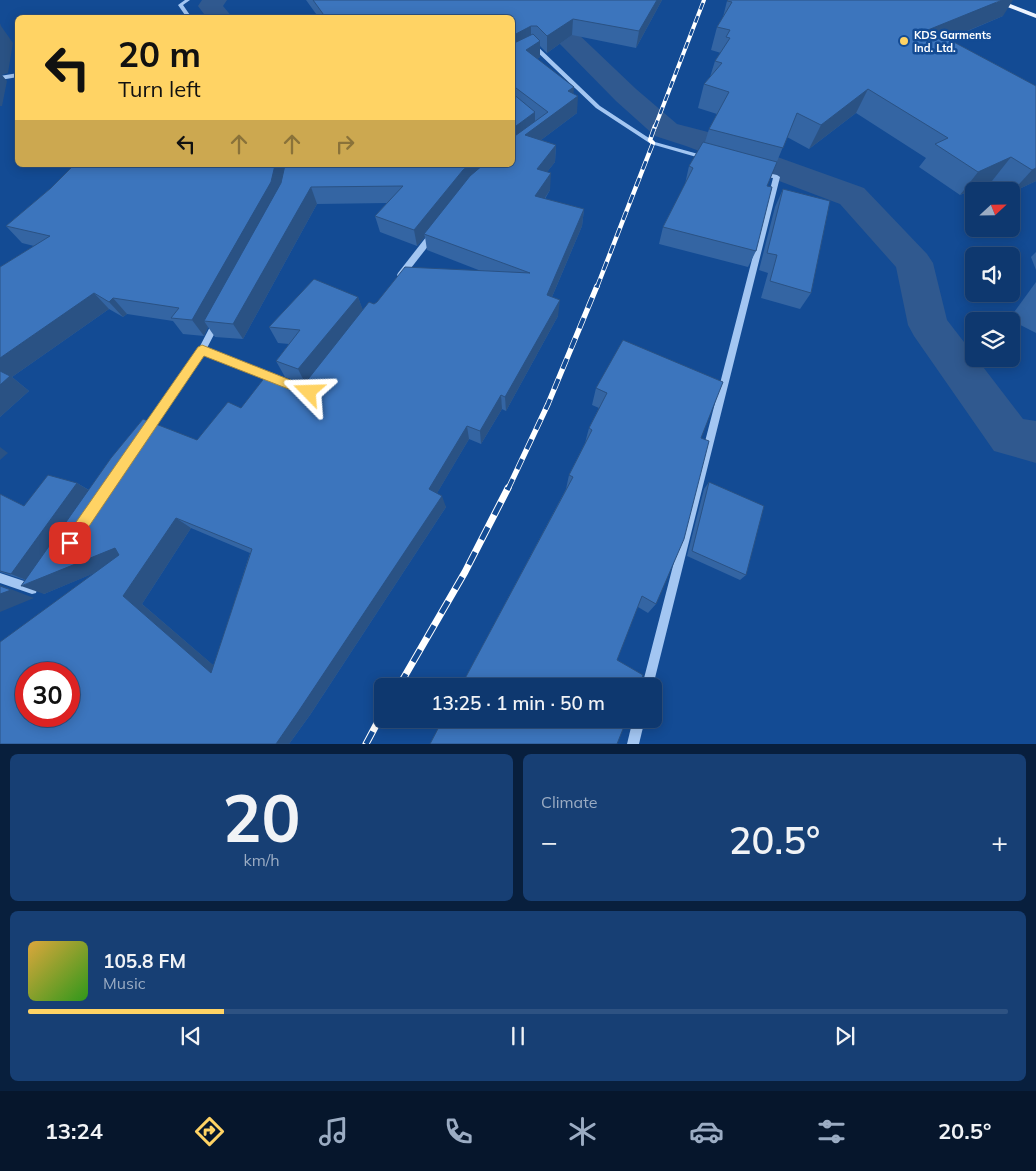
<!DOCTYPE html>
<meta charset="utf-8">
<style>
:root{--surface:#0e386f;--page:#173f74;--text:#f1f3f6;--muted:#9bacc3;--line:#2e5282;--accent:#ffd364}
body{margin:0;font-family:Mulish,sans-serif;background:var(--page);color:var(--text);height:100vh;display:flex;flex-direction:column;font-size:19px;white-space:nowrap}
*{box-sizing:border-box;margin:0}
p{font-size:16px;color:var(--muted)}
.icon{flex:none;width:28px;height:28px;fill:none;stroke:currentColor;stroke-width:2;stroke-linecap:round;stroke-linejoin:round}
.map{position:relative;height:744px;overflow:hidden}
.details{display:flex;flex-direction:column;gap:10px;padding:10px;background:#081f3d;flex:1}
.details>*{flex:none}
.guide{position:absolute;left:15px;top:15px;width:500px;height:152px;border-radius:8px;box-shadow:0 2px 12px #0003,0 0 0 1px var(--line);background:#ffd364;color:#111;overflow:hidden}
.needle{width:32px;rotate:68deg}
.tools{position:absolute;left:965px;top:182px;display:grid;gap:10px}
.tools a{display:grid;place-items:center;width:55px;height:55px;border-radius:8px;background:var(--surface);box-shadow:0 2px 12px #0003,0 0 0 1px var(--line);font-size:25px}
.speed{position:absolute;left:15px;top:662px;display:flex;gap:10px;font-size:25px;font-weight:700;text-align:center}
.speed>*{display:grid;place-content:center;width:65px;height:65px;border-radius:50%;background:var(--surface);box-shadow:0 2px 12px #0003,0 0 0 1px var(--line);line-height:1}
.speed .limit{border:8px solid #d22;background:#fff;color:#111}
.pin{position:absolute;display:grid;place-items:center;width:42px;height:42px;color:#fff;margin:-21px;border-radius:10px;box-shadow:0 2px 8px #0006}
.me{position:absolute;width:55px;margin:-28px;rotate:292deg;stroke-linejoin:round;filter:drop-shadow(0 0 4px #0008)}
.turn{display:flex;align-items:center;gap:18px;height:105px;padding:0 20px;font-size:22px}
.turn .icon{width:65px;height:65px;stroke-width:2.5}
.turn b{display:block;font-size:35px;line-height:42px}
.lanes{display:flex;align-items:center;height:48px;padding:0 20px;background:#0003;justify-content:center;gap:25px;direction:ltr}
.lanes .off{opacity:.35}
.big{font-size:38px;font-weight:600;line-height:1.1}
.details .widget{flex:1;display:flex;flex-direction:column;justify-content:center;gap:8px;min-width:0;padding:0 18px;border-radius:8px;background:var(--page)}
.details .dial{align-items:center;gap:0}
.dial b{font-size:65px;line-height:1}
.song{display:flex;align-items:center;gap:15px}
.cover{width:60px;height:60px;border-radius:8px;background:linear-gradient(135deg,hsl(40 70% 55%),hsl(110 70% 35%))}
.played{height:5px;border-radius:2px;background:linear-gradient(90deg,var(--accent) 20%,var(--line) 20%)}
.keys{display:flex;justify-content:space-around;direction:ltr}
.heat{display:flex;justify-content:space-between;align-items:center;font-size:28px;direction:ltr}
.details .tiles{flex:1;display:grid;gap:10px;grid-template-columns:1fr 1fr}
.widget:last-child{grid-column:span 2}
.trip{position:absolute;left:374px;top:678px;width:288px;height:50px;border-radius:8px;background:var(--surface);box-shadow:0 2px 12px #0003,0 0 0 1px var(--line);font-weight:600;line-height:50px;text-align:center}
.tab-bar{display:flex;height:80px;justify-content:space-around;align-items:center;background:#06162c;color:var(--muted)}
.tab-bar .icon{width:35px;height:35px}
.tab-bar .on{color:var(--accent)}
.tab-bar b{font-size:22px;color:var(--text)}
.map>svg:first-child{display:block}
</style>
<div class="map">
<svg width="1036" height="744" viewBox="0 0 1036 744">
<rect width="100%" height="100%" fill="#134b94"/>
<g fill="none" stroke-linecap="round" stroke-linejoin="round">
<g fill="#30598f" fill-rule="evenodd">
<polygon points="202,0 227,0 223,6 233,18 207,18 198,6"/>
<polygon points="512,14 575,31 636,89 677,124 708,132 864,188 927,254 933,263 947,320 974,355 974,359 977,359 1023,419 1036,421 1036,463 994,451 914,336 908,325 896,267 840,204 686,146 655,136 616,101 557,41 512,29 512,18 502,18"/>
</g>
<g fill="#a3c6f2" fill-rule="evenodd">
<polygon points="185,0 190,0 183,5 192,18 187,18 178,5"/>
<polygon points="531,44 535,44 600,106 655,142 709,157 710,158 707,160 651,144 596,108 533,48 512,59 512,54"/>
<polygon points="18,73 18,77 0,80 0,76"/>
<polygon points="758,171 777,175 780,177 652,690 652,686 642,686 773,178 758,175"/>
<polygon points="433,231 436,232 436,236 404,277 398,277 397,275 398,273 430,232"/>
<polygon points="216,320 220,323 207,348 278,376 279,379 278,382 272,382 204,354 149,434 146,435 143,434 141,431 143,428 199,348 213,321"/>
<polygon points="0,573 36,585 37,589 36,593 32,594 0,583"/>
<polygon points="633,719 645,719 639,744 627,744"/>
</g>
<polygon fill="#eef4ff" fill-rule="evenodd" points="989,0 1000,0 1036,14 1036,18"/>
<g stroke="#fff" stroke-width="4">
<polyline id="rail-far3" points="655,127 704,0"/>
</g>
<g stroke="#fff" stroke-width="4.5">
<polyline id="rail-far2" points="597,287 653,143 650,140 655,126"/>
</g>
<g stroke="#fff" stroke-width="5.5">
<polyline id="rail-far1" points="508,489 548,404 597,286"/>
</g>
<g stroke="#fff" stroke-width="7">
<g id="rail">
<polyline points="399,686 465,572 508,488"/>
<polyline points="366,744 382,714"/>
</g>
</g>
<use href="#rail-far3" stroke="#134b94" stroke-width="2.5" stroke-dasharray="7" stroke-linecap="butt"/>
<use href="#rail-far2" stroke="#134b94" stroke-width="3" stroke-dasharray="9" stroke-linecap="butt"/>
<use href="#rail-far1" stroke="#134b94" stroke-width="4" stroke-dasharray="11" stroke-linecap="butt"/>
<use href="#rail" stroke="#134b94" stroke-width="5" stroke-dasharray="14" stroke-linecap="butt"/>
</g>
<g fill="#3465a3" fill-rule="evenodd">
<path d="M306 0H662L636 48 572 35 547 53 540 46V57L537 59 573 94 577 113 541 140 556 145 555 162 547 172 550 190 545 199 584 209 582 226 552 297 558 316 506 411 502 409 481 444 469 439 437 493 446 507 310 715 289 744H0L94 573 44 594 25 580 0 572V494L24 506 77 483 89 490 197 440 241 408 302 383 285 377 276 361 289 344 278 343 269 327 358 297 363 311 374 304 481 271 427 250 425 237 417 246 380 232 375 216 387 203 317 204 243 339 215 337 208 327 204 336 183 334 173 321 127 314 123 317 109 309 12 377 29 391 0 417V267L34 246 22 243 6 226 51 188 512 165V18H319ZM191 528 250 553 214 666 142 604Z"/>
<polygon points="727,1 1003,16 947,40 1036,86 1036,181 1011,193 1011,191 1008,191 992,181 960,195 919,167 926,158 856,113 809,149 787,137 767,186 756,251 748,267 659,244 663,227 685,184 689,166 705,142 709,129 717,114 698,108 704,84 710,77 715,61 721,53 711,50 717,27 723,17"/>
<polygon points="783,189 811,293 800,309 761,298 768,273 759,270 775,207"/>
<polygon points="1036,252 1036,270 1031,257"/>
<polygon points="1036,282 1036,333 1009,319"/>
<polygon points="596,388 701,438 656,604 648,613 638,607 461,686 566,489 569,475 585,443 589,428 599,408 592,405"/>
<polygon points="709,482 746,575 740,580 687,556 704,489"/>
</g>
<g fill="#2a5284">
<polygon points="657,0 662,0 636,48 639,31"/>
<polygon points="1002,0 1013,0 1003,16 900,59 913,36"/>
<polygon points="573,19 572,35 547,53 547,36"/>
<polygon points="0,23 1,26 13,43 8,73 2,75 7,81 2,106 0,106"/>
<polygon points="531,26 531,42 512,53 512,36"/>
<polygon points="540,41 540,57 526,67 526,50"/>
<polygon points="574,87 573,100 578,96 577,113 525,152 512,146 512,129 535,112 535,128 568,91"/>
<polygon points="868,89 856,113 809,149 821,125"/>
<polygon points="556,145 555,162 536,186 537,169"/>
<polygon points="1011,157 992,181 960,195 978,172"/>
<polygon points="275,165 286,165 278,198 204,321 208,327 204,336 192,320"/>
<polygon points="469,165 491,165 424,234 425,237 417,246 414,230 463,170"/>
<polygon points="1036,168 1036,181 1011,193 1032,170"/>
<polygon points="551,173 550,190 535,213 535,196"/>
<polygon points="311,187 317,204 243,339 233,324"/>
<polygon points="584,209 582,226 546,311 547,295"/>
<polygon points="94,293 109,309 12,377 29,391 0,417 0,358"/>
<polygon points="358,297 364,313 306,385 298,369"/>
<polygon points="113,298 127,314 123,317 109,302"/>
<polygon points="560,300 558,316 506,411 505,397"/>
<polygon points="501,395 502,409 481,444 480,431"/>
<polygon points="467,426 469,439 433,500 429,489"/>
<polygon points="0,447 8,453 0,460"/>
<polygon points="77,483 95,494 115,548 133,557 44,594 21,586 31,582 11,574"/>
<polygon points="442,496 446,507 310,715 289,744 276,744"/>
<polygon points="176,518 191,528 142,604 227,677 211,673 123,596"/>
<polygon points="0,585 34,598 0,612"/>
</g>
<g fill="#3c75bd" stroke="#2a5284" fill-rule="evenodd">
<polygon points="313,0 657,0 639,31 573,19 547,36 537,26 531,26 512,36 512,18 326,18"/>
<polygon points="728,0 1002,0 913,36 950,40 1036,86 1036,168 1032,170 1011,157 978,172 935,144 948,138 868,89 821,125 797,113 783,148 709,129 729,92 704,84 722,63 715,61 730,38 726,37 730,30 717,27 732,2 727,1"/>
<path d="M533 34 540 41 526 50 574 87 568 91 578 96 525 135 556 145 537 169 551 173 535 196 584 209 547 295 560 300 505 397 501 395 480 431 467 426 429 489 442 496 298 712 276 744H0V642L119 555 115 548 21 586 111 458 143 419 197 440 228 402 241 408 269 372 300 384 305 383 369 302 374 304 377 302 405 267 530 273 424 234 470 176 483 165H512V138L548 112 512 85V44ZM176 518 252 549 211 673 123 596ZM26 674H69V716H26Z"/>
<polygon points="512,93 535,112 512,129"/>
<polygon points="703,142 777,162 767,186 772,187 756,251 663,227 693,168 689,166"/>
<polygon points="74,165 275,165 271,182 192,320 171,318 179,308 113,298 109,302 94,293 0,358 0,267 50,236 6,226 51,188"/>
<polygon points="285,165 469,165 463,170 414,230 375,216 403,186 311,187 233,324 204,321 281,183"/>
<polygon points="783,189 830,201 811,293 770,281 777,255 767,253"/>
<polygon points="314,279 358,297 298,369 276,361 300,330 269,327"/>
<polygon points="623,340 723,382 701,438 709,441 684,539 656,604 642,596 617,660 643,675 639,686 461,686 573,477 569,475 592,430 589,428 607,393 596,388"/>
<polygon points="0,371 10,376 0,385"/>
<polygon points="48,475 77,483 11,574 0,571 0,494 24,506"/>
<polygon points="709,482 764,506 746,575 692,551"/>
<polygon points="0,586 11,590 0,594"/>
<polygon points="443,719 627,719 617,744 430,744"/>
</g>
<polygon fill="#ffd364" stroke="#a68941" points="202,345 313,389 315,392 309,397 204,356 75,547 70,549 65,547 63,543 65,538 198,347"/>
<circle fill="#ffd364" stroke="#134b94" stroke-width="2" cx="904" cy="41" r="5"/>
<g text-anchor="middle" stroke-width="5" stroke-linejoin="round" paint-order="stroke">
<g font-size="11" font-weight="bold" fill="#fff" stroke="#134b94" text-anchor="start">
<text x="914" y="39">KDS Garments<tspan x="914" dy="13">Ind. Ltd.</tspan></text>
</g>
</g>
</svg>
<div class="tools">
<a><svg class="needle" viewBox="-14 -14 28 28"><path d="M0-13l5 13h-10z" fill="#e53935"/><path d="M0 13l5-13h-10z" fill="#9bacc3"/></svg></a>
<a><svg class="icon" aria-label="sound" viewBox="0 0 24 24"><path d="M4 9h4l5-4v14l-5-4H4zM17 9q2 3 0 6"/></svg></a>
<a><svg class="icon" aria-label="layers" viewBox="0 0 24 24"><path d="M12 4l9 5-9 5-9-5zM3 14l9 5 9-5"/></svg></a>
</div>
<div class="speed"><div class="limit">30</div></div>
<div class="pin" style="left:70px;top:543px;background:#d93025"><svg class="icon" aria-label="arrive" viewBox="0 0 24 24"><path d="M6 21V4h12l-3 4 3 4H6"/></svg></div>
<svg class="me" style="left:309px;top:392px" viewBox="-20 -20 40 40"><path d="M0-17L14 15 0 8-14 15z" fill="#ffd364" stroke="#fff" stroke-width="4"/></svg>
<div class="trip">13:25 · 1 min · 50 m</div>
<div class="guide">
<div class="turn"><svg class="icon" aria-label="left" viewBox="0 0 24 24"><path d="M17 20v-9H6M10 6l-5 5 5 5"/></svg><div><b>20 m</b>Turn left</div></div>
<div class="lanes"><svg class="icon" aria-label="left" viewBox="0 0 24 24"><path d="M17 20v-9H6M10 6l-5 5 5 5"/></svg><svg class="icon off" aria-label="ahead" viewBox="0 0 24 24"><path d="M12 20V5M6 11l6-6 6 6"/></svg><svg class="icon off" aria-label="ahead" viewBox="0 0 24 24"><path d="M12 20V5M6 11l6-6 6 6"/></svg><svg class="icon off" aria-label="right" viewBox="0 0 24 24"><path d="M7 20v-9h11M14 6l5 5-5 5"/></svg></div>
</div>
</div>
<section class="details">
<div class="tiles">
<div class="widget dial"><b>20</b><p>km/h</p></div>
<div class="widget"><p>Climate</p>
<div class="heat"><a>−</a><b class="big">20.5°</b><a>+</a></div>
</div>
<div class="widget">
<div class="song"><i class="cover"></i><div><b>105.8 FM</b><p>Music</p></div></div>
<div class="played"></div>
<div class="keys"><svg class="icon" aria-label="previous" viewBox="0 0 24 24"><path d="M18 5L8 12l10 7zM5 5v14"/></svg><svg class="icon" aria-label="pause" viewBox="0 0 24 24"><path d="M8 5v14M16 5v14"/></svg><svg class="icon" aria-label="next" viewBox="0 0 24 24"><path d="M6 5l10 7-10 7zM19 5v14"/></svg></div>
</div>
</div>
</section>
<nav class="tab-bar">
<b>13:24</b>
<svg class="icon on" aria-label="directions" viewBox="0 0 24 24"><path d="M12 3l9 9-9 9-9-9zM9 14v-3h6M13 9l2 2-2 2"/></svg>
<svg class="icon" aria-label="music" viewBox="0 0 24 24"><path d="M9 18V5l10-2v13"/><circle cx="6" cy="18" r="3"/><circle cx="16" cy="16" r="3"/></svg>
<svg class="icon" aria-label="phone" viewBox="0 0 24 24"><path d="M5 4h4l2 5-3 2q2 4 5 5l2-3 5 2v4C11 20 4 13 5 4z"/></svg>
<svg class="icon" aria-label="climate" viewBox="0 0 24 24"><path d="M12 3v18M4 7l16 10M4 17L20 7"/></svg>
<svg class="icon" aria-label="car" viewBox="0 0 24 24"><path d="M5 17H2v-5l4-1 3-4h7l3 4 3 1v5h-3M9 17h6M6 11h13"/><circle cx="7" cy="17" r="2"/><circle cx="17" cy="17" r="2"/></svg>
<svg class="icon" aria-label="filters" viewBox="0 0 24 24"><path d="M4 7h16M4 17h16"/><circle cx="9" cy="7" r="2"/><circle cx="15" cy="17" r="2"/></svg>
<b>20.5°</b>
</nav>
